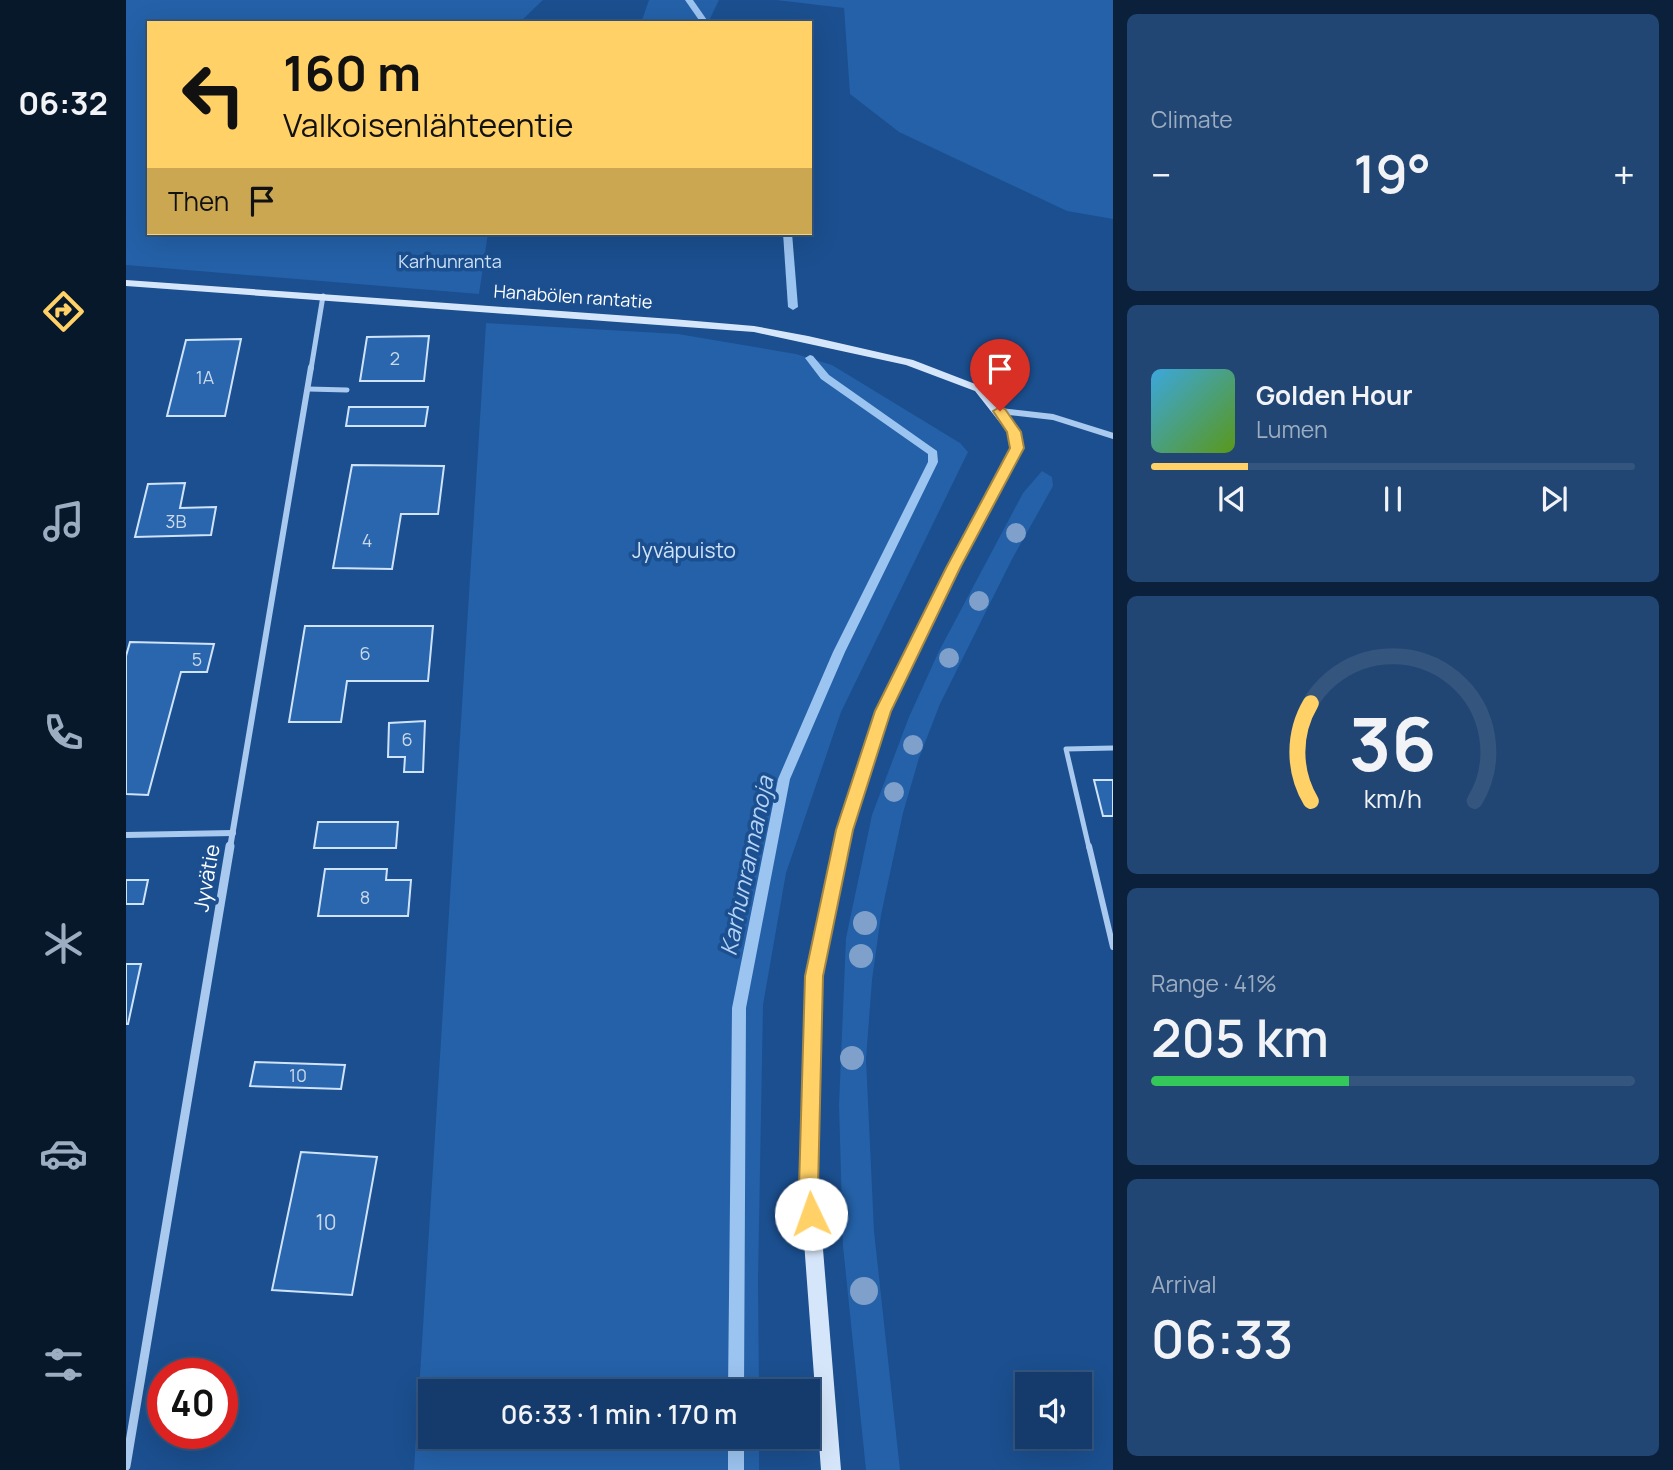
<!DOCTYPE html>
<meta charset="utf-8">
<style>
:root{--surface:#143b6b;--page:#214673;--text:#f1f3f6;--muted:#9dadc1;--line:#33557e;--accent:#ffd166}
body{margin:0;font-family:Manrope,sans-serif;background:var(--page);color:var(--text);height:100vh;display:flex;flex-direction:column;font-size:26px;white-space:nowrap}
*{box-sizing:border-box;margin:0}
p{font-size:23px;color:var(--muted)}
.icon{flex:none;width:38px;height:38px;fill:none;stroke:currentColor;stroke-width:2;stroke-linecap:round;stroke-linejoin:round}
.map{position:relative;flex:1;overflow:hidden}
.side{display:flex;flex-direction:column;gap:14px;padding:14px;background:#0b203b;width:560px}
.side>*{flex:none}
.hud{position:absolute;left:21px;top:21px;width:665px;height:214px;border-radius:0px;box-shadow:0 7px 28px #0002,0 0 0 2px var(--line);background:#ffd166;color:#111;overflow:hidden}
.controls{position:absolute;left:889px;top:1372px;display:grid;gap:14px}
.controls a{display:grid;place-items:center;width:77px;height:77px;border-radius:0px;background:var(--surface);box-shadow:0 7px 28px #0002,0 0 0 2px var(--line);font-size:35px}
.speed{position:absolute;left:21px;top:1358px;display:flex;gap:14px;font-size:35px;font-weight:700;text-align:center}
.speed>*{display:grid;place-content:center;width:91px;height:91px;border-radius:50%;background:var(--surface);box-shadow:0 7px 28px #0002,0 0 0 2px var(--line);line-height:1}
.speed .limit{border:10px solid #d22;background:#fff;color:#111}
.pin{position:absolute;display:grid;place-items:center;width:60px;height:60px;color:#fff;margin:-72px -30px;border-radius:50% 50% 50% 0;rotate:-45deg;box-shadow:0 0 7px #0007}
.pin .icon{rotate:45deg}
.me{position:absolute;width:77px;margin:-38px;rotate:357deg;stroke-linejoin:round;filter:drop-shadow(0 0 5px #0008)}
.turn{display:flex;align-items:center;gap:24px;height:147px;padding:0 21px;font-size:32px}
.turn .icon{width:91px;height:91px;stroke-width:2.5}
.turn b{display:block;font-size:49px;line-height:60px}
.then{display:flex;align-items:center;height:66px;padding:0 21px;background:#0003;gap:14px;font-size:26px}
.big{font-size:52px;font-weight:600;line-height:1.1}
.side .card{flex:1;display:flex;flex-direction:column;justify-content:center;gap:10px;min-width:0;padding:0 24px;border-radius:10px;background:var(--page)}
.side .dial{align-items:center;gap:0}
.dial svg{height:182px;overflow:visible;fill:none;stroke:var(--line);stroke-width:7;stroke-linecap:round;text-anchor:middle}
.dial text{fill:var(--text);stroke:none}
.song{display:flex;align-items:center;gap:21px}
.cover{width:84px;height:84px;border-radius:10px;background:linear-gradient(135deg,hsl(200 70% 55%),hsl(90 70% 35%))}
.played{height:7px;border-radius:4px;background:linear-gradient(90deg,var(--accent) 20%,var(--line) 20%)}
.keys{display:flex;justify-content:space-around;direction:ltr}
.heat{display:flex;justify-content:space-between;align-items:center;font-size:38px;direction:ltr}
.charge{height:10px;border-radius:5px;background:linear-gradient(90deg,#34c759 41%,var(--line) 0)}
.trip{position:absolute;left:292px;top:1379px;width:402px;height:70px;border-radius:0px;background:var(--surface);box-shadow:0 7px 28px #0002,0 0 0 2px var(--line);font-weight:600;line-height:70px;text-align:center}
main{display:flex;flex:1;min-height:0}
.menu{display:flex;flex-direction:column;width:126px;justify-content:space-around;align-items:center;background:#08182b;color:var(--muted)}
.menu .icon{width:49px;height:49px}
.menu .current{color:var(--accent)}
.menu b{font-size:32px;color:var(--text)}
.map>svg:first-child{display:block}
</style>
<main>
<nav class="menu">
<b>06:32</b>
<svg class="icon current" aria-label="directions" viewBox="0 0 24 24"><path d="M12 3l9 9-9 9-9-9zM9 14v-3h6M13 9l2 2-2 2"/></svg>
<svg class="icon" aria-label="music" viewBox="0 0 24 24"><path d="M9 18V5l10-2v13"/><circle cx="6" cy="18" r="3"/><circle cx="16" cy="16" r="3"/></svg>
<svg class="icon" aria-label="phone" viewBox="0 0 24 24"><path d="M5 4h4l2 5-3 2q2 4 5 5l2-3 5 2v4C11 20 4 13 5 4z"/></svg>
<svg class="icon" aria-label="climate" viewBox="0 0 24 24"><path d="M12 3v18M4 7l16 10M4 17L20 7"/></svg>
<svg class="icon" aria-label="car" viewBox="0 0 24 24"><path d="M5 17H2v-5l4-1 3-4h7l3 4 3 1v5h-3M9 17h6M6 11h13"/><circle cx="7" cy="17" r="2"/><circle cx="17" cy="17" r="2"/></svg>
<svg class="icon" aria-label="filters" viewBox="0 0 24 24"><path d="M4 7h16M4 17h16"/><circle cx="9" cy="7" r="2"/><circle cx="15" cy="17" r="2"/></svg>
</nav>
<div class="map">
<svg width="987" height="1470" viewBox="0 0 987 1470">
<rect width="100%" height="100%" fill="#1b4f8f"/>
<g fill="#2461a8">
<polygon points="0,0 417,0 393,23 23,23 23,233 362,233 353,294 0,265"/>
<polygon points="523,0 593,0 582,23 515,23"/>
<polygon points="650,0 987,0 987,219 941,211 773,132 724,94 718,8"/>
<polygon points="360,323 552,334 670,354 706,365 834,443 842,452 715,712 660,873 637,1005 632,1280 633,1391 304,1391 304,1437 633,1437 633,1470 288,1470"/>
<polygon points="916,471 926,477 927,486 885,561 814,704 793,758 777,813 755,915 746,980 740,1059 748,1231 774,1470 740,1470 717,1246 713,1105 720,938 746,815 783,717 813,651 897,493"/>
</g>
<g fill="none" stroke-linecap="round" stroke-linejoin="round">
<g fill="#9cc4f0" fill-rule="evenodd">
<polygon points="559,0 567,0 583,23 575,23"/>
<polygon points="657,233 666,233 672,307 667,310 662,307"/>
<polygon points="684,355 687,356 703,375 811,451 812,462 719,652 664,779 620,1008 618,1391 602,1391 606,1008 652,779 707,652 802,462 802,454 695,379 679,358"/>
<rect x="602" y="1437" width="16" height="33"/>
</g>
</g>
<g fill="#2a66ad" stroke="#cfe3fa" stroke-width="2">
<polygon points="303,336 298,381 234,381 241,337"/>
<polygon points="115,339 99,416 41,416 60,340"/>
<polygon points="223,407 302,407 299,426 220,426"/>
<polygon points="226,465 318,466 312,514 275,514 266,569 207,568"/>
<polygon points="59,483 54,508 90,507 85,535 9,537 22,484"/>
<polygon points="179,626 307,626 302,681 221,681 215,722 163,722"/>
<polygon points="4,642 88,644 81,672 55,672 22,795 0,794 0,656"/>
<polygon points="299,721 297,772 278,772 279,757 262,757 263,723"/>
<polygon points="968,780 987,780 987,816 977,816"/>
<polygon points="192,822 272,822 270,848 188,848"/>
<polygon points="199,869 261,869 260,880 285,880 282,916 192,916"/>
<polygon points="0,880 22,880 17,904 0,904"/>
<polygon points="0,964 15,964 2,1024 0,1024"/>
<polygon points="129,1062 219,1065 215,1089 124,1086"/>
<polygon points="175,1152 251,1157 226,1295 146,1290"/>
</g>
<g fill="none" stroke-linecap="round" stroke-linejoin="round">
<g stroke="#a9c9ee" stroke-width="5">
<polyline points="182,389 221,390"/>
<polyline points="963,848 940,749 987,748"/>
</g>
<polyline stroke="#a9c9ee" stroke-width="6" points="963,846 987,947"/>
<polyline stroke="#a9c9ee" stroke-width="5" points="185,369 197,296"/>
<g stroke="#a9c9ee" stroke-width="6">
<polyline points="874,411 927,417 987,436"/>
<polyline points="0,835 107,833"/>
<polyline points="104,848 185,367"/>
</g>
<polyline stroke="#a9c9ee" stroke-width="9" points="0,1466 104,846"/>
<polygon fill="#d6e6fa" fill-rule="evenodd" points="0,280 546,319 628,326 682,336 787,360 857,387 894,432 897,448 833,568 764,711 725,830 696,976 692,1188 715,1470 695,1470 674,1188 680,976 711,830 750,711 821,568 885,448 882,433 849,391 780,365 628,332 0,286"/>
</g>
<g fill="#7ea0ca">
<circle cx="890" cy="533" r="10"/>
<circle cx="853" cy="601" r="10"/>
<circle cx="823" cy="658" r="10"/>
<circle cx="787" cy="745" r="10"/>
<circle cx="768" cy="792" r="10"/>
<circle cx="739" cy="923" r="12"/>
<circle cx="735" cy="956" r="12"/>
<circle cx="726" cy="1058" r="12"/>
<circle cx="738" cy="1291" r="14"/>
</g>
<polygon fill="#ffd166" stroke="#a68842" stroke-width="2" points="874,407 879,409 895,432 898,448 834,568 765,711 727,830 697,976 692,1188 695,1214 692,1220 685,1223 678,1220 673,1188 679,976 710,830 749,711 820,568 884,448 881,432 867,411"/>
<g text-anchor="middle" stroke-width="7" stroke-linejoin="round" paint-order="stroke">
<g font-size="18" fill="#cfe3fa" stroke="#1b4f8f">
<text x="324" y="268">Karhunranta</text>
</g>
<g font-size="18" fill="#fff" stroke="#1b4f8f">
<text transform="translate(447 297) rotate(4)" y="6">Hanabölen rantatie</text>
</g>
<g font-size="18" fill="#cad9ea">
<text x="269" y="365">2</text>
<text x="79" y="384">1A</text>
<text x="50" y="528">3B</text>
<text x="241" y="547">4</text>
<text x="239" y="660">6</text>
<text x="71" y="666">5</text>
<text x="281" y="746">6</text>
<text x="239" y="904">8</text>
<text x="172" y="1082">10</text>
</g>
<g font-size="21" fill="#cfe3fa" stroke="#1b4f8f">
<text x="558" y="558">Jyväpuisto</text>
</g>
<g font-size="21" fill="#fff" stroke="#1b4f8f">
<text transform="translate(81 878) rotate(-80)" y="7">Jyvätie</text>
</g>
<g font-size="21" fill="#cad9ea">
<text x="200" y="1230">10</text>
</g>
<g font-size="23" font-style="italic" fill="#b5d3f5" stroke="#1b4f8f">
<text transform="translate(621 866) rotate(-78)" y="8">Karhunrannanoja</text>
</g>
</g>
</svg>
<div class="controls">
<a><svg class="icon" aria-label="sound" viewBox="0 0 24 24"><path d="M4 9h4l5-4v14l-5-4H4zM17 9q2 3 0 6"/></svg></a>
</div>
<div class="speed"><div class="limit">40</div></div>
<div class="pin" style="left:874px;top:411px;background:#d93025"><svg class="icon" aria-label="arrive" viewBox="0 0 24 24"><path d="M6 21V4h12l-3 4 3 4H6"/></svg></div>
<svg class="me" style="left:685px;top:1214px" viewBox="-20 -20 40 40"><circle r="19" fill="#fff"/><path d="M0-13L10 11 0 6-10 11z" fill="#ffd166"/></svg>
<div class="trip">06:33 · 1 min · 170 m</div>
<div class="hud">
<div class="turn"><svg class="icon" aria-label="left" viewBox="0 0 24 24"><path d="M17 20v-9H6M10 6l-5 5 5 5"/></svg><div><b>160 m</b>Valkoisenlähteentie</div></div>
<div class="then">Then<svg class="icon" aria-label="arrive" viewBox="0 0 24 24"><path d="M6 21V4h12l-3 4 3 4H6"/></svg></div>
</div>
</div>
<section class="side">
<div class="card"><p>Climate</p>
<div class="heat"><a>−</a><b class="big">19°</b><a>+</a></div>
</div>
<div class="card">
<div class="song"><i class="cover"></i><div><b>Golden Hour</b><p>Lumen</p></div></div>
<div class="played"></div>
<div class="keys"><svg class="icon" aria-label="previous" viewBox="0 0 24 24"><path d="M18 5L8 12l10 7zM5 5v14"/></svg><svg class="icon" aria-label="pause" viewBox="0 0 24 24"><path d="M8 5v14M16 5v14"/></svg><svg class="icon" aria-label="next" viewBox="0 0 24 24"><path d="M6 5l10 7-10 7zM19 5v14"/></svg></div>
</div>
<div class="card dial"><svg viewBox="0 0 100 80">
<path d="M14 69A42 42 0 1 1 86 69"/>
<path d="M14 69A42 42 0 0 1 14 26" stroke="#ffd166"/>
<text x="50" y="56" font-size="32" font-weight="700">36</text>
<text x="50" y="72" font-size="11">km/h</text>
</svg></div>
<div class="card"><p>Range · 41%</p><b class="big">205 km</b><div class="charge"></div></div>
<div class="card"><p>Arrival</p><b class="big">06:33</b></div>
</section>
</main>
